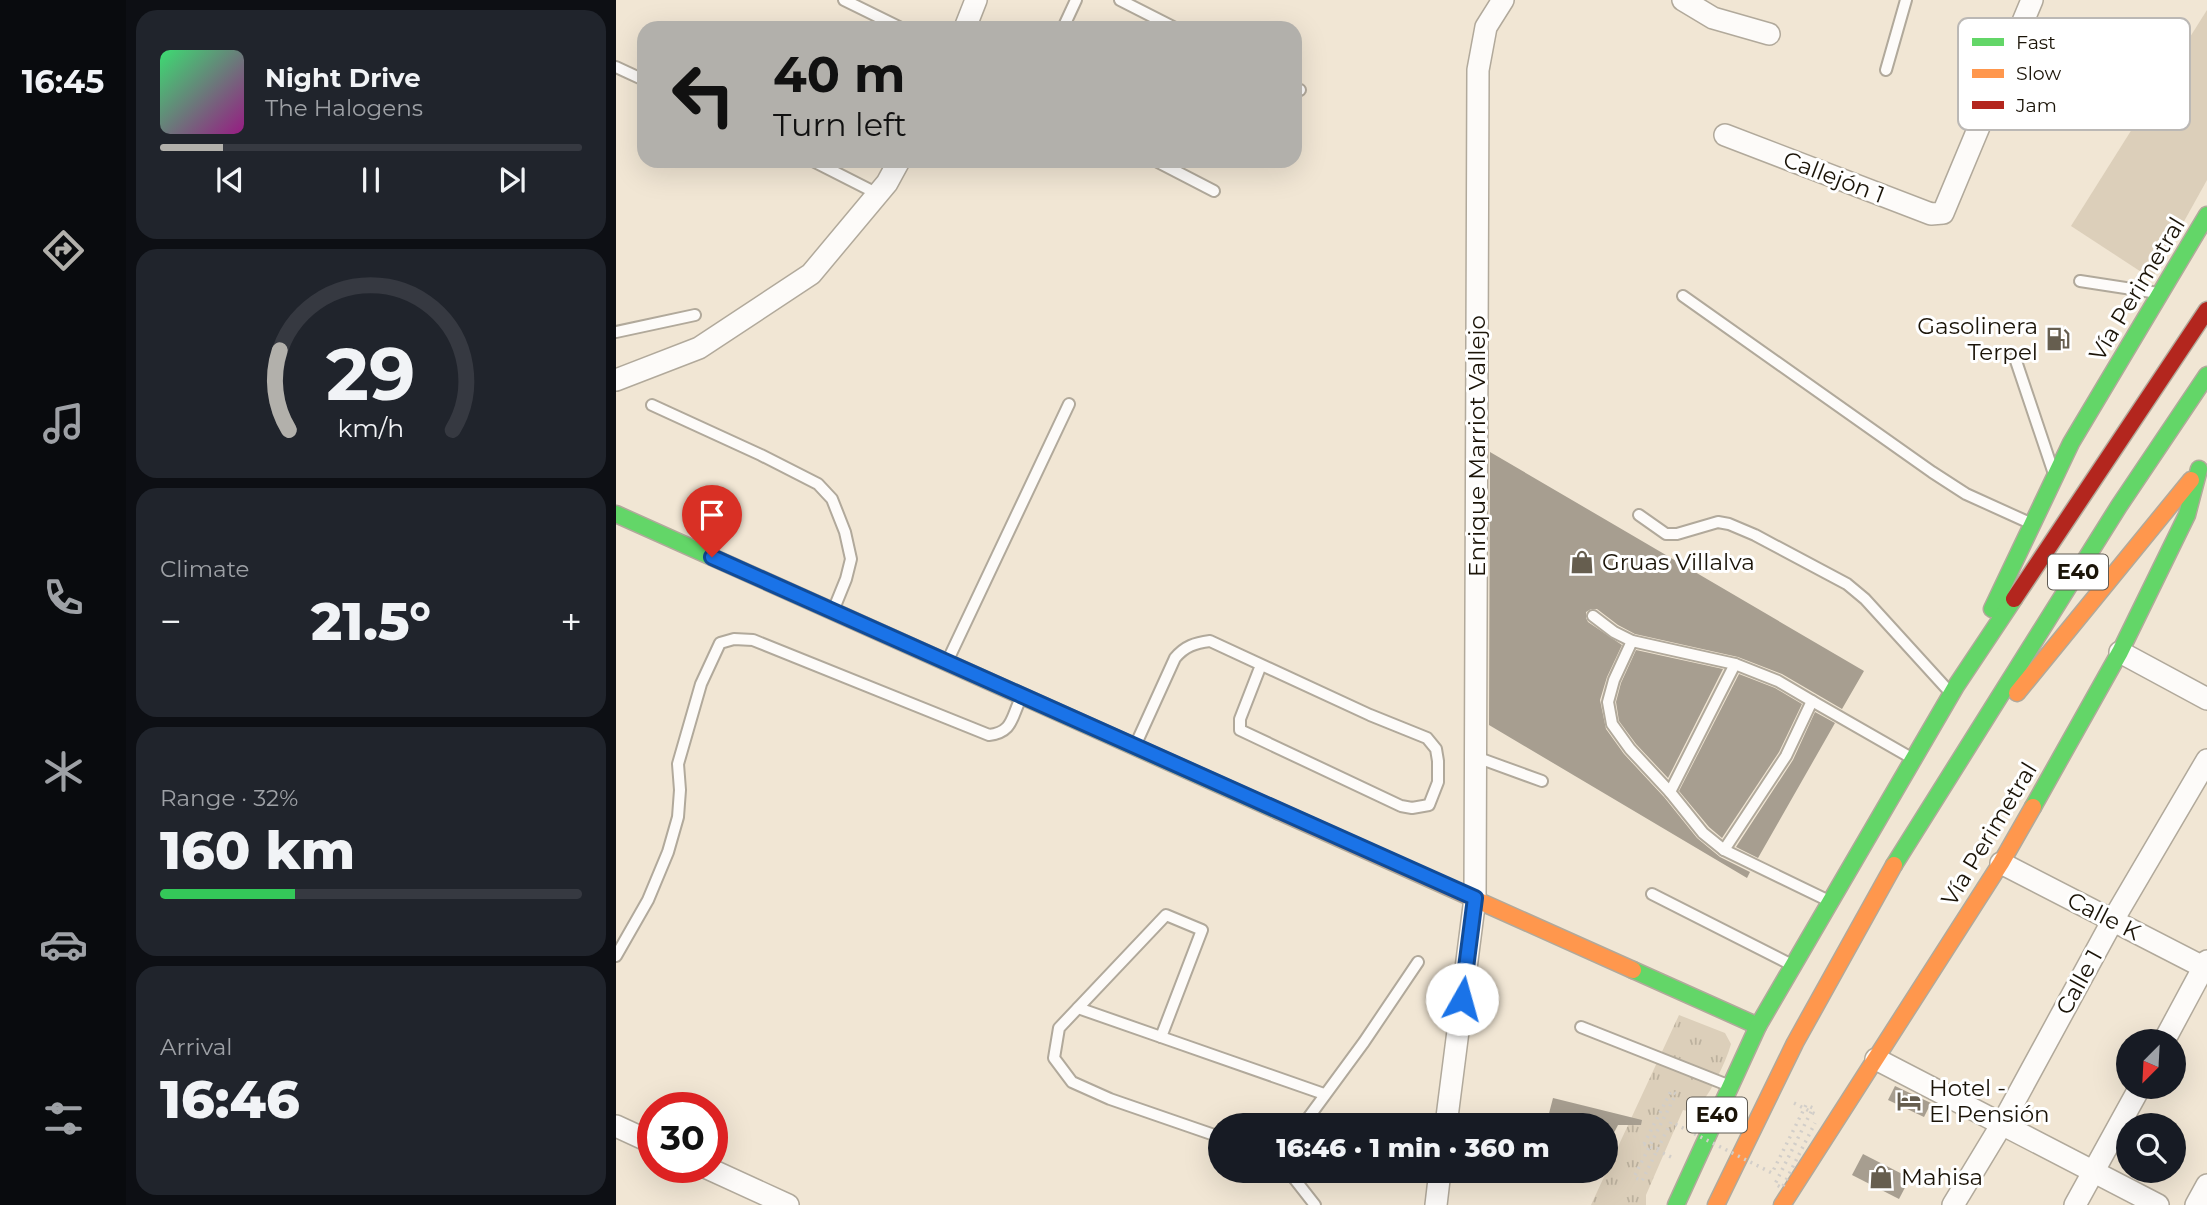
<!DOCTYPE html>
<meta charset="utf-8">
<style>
:root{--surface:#171b24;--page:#20242c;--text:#f1f3f6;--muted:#9ea1a6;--line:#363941;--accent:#b2b0ab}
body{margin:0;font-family:Montserrat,sans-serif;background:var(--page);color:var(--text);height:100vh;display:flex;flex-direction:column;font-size:26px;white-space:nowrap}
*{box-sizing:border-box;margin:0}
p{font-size:23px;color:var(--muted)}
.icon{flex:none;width:38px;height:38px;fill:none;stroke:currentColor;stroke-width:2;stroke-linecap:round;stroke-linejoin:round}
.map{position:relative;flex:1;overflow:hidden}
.panel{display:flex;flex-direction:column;gap:10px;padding:10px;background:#0d0f14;width:490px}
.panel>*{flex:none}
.guide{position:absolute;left:21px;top:21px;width:665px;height:147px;border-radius:21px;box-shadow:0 7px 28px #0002;background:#b2b0ab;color:#111;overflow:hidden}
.needle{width:46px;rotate:204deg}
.fabs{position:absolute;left:1500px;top:1029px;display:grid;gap:14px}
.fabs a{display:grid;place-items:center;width:70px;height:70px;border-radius:50%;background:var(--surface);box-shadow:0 7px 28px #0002;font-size:35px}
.speed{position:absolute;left:21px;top:1092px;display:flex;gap:14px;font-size:35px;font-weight:700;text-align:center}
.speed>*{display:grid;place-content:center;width:91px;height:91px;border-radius:50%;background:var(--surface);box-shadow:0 7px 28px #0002;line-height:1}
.speed .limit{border:10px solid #d22;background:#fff;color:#111}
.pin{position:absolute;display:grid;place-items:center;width:60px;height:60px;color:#fff;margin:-72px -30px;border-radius:50% 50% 50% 0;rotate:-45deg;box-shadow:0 0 7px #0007}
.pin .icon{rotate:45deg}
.me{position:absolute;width:77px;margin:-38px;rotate:7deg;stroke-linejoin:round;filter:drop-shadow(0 0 5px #0008)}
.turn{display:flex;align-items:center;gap:24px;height:147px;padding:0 21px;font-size:32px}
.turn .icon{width:91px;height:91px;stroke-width:2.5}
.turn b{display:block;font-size:49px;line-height:60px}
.big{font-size:52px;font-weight:800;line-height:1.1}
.panel .tile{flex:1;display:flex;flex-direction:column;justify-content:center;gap:10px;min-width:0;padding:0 24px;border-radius:21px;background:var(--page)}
.panel .dial{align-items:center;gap:0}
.dial svg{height:182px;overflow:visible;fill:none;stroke:var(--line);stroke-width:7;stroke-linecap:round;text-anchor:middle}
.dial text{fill:var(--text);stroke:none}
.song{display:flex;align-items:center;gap:21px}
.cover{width:84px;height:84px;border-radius:10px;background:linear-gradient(135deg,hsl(140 70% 55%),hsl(310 70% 35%))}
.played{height:7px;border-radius:4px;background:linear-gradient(90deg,var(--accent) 15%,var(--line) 15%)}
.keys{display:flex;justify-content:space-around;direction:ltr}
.heat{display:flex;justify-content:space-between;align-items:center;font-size:38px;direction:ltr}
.charge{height:10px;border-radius:5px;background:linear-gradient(90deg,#34c759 32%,var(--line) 0)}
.trip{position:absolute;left:592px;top:1113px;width:410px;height:70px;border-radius:35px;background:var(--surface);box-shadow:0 7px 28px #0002;font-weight:800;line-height:70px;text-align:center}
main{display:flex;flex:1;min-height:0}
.dock{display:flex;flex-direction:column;width:126px;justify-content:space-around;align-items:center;background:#090b0e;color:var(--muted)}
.dock .icon{width:49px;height:49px}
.dock .active{color:var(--accent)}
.dock b{font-size:32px;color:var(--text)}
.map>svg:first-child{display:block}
</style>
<main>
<nav class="dock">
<b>16:45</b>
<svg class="icon active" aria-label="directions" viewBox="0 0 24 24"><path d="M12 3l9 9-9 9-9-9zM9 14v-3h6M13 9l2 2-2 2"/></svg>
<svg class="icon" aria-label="music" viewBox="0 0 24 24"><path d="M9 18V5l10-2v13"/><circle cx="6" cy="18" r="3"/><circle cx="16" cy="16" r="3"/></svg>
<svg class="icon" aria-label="phone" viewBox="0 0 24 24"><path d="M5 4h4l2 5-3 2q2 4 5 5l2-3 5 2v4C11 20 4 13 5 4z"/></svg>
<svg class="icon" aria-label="climate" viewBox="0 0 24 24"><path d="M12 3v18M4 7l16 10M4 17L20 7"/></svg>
<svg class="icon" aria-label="car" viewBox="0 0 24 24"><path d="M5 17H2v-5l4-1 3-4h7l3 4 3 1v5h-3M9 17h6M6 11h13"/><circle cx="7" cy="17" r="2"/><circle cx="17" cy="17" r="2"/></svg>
<svg class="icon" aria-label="filters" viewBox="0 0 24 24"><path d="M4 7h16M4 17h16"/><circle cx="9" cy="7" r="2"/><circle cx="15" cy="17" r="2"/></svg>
</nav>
<section class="panel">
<div class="tile">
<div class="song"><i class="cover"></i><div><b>Night Drive</b><p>The Halogens</p></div></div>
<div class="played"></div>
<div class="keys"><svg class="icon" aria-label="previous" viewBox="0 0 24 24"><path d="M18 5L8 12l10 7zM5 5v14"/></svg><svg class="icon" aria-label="pause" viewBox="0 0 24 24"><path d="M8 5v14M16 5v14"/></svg><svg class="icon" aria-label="next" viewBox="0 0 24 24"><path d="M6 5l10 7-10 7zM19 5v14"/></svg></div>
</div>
<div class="tile dial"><svg viewBox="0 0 100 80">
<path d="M14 69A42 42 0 1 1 86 69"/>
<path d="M14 69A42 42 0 0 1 10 34" stroke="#b2b0ab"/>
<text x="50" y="56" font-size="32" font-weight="700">29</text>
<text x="50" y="72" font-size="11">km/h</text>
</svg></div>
<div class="tile"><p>Climate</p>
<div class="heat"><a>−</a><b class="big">21.5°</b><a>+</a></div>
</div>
<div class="tile"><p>Range · 32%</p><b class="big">160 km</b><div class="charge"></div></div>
<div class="tile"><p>Arrival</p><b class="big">16:46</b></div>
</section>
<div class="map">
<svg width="1591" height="1205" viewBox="0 0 1591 1205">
<defs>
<pattern id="grass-tufts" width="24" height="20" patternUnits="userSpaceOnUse" patternTransform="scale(1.75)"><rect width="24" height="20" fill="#dccfba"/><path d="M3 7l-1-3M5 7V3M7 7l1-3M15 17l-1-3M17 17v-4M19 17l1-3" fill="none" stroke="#bcb19e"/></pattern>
</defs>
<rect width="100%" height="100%" fill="#f1e6d4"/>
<path fill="url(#grass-tufts)" d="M1063 1015 1109 1033 1115 1044C1110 1062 1092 1101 1076 1112L1067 1110 1030 1195V1205H975Z"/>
<polygon fill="#dccfba" points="1591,10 1591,180 1536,279 1455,226"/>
<g fill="#a79e90">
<polygon points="874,452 1248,671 1226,709 1166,674 1122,657 1019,634 1002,625 981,609 975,609 970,612 970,618 972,622 1006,645 991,677 984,700 990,729 1008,754 1048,797 1081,838 1104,857 1134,872 1131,878 873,725"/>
<polygon points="1020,650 1107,669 1052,778 1020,744 1003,721 1000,702 1005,683"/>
<polygon points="1123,674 1159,688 1186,704 1163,752 1106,838 1093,827 1063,791"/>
<polygon points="1199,712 1219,723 1142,858 1120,847 1177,760"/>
<polygon points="1279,1086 1315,1103 1308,1117 1272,1100"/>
<polygon points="937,1098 1026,1120 1025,1125 1002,1125 989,1150 989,1125 930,1125"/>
<polygon points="1247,1154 1294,1178 1283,1199 1236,1175"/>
</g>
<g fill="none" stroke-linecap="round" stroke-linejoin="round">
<g stroke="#b1a99b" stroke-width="14">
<g id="lane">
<polyline points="228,0 285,28"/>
<polyline points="504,0 559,28"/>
<polyline points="447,28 460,0"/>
<polyline points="0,67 28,80"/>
<polyline points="1270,70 1290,0"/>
<polyline points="679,88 684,90"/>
<polyline points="197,161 262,194"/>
<polyline points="540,161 598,191"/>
<polyline points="1464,281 1542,293"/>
<polyline points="1067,296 1316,472 1350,494 1414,523"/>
<polyline points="0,332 79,315"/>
<polyline points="1399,358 1437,471"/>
<polyline points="36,405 145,455 202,484 216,499 229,532 235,559 230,579 217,611"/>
<polyline points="1023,515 1050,534 1061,534 1102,522 1113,524 1139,535 1231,584 1249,599 1331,689"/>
<polyline points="977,616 998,632 1016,641 1119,664 1162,681 1196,701 1170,756 1108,850"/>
<polyline points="1016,641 998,680 992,702 996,724 1014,749 1054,792 1087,833 1108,850 1209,899"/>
<polyline points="331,662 453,404"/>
<polyline points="1196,701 1292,756"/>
<path d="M519 746 559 658C569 646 579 643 594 641L754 715 811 738 820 749 822 761V782L813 805 796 808 785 806 624 730V719L645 665"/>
<polyline points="860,757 926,781"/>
<polyline points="1054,792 1119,664"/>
<polyline points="1036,894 1172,963"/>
<path d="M0 956 32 900 52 852 62 817 64 790 62 764 85 684 104 643 118 639 137 640 373 735C397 732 395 718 405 698"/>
<polyline points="462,1008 545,1037"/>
<polyline points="965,1027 1109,1084"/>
<polyline points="687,1125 748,1042 802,962"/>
<polyline points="604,1137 494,1099 456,1082 438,1058 443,1028 550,915 586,930 545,1037 708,1094"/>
<polyline points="669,1171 677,1177 699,1205"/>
</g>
</g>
<g stroke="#b1a99b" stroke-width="24">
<g id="street">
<polyline points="1067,0 1097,18 1153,34"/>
<polyline points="349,28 360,0"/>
<polyline points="1109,135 1315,214 1327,213 1416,0"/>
<polyline points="0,380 83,348 195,274 271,183 283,161"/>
<polyline points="1504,652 1591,699"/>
<polyline points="1385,863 1591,969"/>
<polyline points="1548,1041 1591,961"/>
<polyline points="1260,1059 1542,1205"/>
<polyline points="830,1125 859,898 862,70 870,27 887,0"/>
<polyline points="0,1126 37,1143"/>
<polyline points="89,1167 172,1205"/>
<polyline points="820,1205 824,1171"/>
<polyline points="1337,1205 1386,1124 1497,920 1591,760"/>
<polyline points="1459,1205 1524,1087"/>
<polyline points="1580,1205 1591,1185"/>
</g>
</g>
<g stroke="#b1a99b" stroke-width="19">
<g id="fast">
<polyline points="0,514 662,811"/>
<polyline points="1376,609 1455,443 1591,215"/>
<polyline points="1417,807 1504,652 1571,515 1583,469"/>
<polyline points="1278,865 1503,506 1591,375"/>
<polyline points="1017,970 1142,1026"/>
<polyline points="1060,1205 1142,1026 1340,686 1398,599"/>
</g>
</g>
<g stroke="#b1a99b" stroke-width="19">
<g id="slow">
<polyline points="1401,693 1575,480"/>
<polyline points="662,811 1017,970"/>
<polyline points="1100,1205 1179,1043 1278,865"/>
<polyline points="1166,1205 1385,863 1417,807"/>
</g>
</g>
<g stroke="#b1a99b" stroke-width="19">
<polyline id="jam" points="1398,599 1591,310"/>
</g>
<g stroke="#d2cec9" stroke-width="3.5" stroke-dasharray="2 5" stroke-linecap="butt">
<polyline points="1178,1103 1199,1114"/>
<polyline points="1028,1144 1055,1157"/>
</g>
<use href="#lane" stroke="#fdfbf9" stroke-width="10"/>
<use href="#street" stroke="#fdfbf9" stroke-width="21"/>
<use href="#fast" stroke="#63d668" stroke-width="16"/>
<use href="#slow" stroke="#ff974d" stroke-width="16"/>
<use href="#jam" stroke="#b3261e" stroke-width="16"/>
<polyline stroke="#d2cec9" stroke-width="3.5" stroke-dasharray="2 5" stroke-linecap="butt" points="1028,1144 1055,1091 1060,1094 1018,1177 1026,1181 1055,1122 1156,1173 1190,1105 1197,1108 1159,1184 1166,1188 1199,1123"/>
</g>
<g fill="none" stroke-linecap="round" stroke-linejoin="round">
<g stroke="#114b97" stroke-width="18">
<polyline id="route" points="96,557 859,898 846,999"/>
</g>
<use href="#route" stroke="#1a73e8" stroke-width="12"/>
</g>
<defs>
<g id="fuel-bare" transform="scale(1.89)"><path d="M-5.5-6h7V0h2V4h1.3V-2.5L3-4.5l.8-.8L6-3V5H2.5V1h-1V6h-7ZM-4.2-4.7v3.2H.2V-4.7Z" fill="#665e4f" stroke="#fff" stroke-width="2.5" paint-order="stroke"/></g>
<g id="shop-bare" transform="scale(1.89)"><path d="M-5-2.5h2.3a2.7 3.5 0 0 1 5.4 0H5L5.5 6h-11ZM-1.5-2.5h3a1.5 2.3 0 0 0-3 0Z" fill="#665e4f" stroke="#fff" stroke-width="2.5" paint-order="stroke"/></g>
<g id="hotel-bare" transform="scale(1.89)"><path d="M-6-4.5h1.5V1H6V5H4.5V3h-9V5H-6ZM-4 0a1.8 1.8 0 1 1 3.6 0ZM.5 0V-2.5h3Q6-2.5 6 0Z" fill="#665e4f" stroke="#fff" stroke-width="2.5" paint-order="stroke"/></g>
</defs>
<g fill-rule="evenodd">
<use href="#fuel-bare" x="1442" y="339"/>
<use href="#shop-bare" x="966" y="562"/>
<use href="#hotel-bare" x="1293" y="1101"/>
<use href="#shop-bare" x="1265" y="1177"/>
</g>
<g text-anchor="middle" stroke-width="6" stroke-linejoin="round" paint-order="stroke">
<g fill="#fff" stroke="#5f5a52" stroke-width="2">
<rect x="1432" y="554.5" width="60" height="35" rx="5"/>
<rect x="1071" y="1097.5" width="60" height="35" rx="5"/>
</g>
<g font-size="21" font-weight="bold" fill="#1b1408">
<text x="1462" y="579">E40</text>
<text x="1101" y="1122">E40</text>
</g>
<g font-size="23" fill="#1b1408" stroke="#fff">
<text transform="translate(1218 177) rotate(21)" y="8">Callejón 1</text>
<text transform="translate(1521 289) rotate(-59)" y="8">Vía Perimetral</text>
<text transform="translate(861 446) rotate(-90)" y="8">Enrique Marriot Vallejo</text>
<text transform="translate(1373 834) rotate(-59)" y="8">Vía Perimetral</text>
<text transform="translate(1488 916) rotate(27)" y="8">Calle K</text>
<text transform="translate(1463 982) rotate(-61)" y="8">Calle 1</text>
</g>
<g font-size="23" fill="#1b1408" stroke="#fff" text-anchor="start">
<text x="1422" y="334" text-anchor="end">Gasolinera<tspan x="1422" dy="26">Terpel</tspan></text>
<text x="986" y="570">Gruas Villalva</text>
<text x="1313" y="1096">Hotel -<tspan x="1313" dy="26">El Pensión</tspan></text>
<text x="1285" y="1185">Mahisa</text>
</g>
</g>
<rect x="1342" y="18" width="232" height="112" rx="10" fill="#fff" stroke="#bbb8b5" stroke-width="2"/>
<rect x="1356" y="38" width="32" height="8" fill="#63d668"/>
<rect x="1356" y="69" width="32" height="9" fill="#ff974d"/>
<rect x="1356" y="101" width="32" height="8" fill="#b3261e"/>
<g font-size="19" fill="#1b1408">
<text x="1400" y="49">Fast</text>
<text x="1400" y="80">Slow</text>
<text x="1400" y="112">Jam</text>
</g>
</svg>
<div class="fabs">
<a><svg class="needle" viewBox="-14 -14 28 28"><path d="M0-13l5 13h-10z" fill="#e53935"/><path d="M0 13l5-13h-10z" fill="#9ea1a6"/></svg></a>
<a><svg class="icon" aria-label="search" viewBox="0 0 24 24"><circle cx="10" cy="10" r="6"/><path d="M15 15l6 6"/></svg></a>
</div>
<div class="speed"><div class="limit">30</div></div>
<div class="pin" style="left:96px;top:557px;background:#d93025"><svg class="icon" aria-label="arrive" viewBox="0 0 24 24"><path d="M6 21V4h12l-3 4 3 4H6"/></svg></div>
<svg class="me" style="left:846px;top:999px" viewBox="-20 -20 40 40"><circle r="19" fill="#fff"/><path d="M0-13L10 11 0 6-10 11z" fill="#1a73e8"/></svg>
<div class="trip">16:46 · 1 min · 360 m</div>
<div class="guide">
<div class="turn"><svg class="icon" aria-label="left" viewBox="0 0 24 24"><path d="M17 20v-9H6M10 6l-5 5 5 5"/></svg><div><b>40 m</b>Turn left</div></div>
</div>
</div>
</main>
